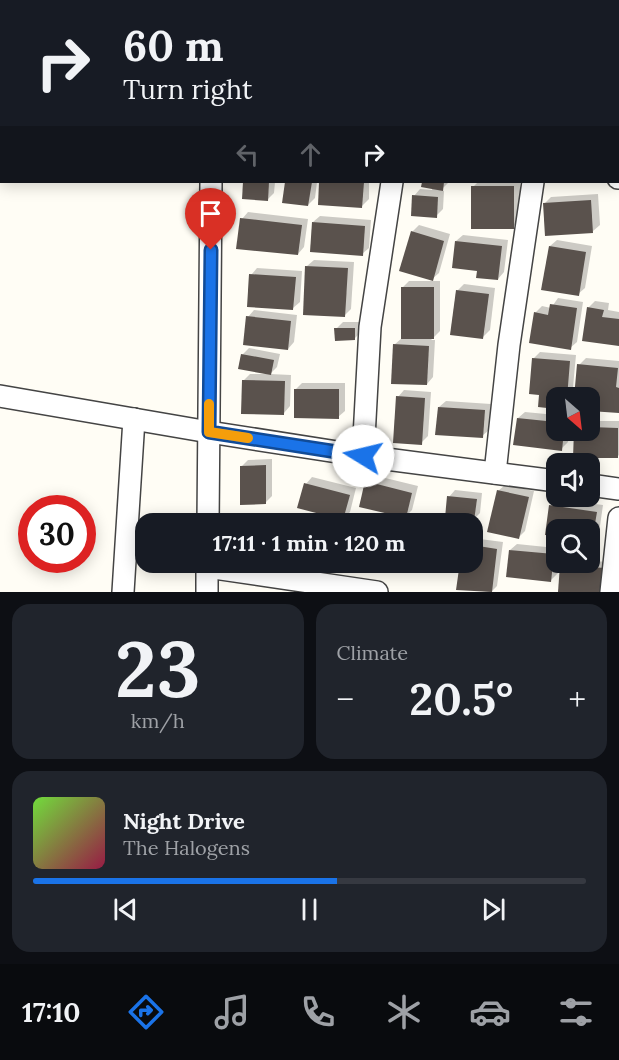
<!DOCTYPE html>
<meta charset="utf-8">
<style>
:root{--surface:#171b24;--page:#20242c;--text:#f1f3f6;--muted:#9ea1a6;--line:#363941;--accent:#1a73e8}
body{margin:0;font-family:Lora,serif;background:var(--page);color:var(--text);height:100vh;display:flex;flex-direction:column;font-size:22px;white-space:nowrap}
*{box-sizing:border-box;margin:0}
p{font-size:20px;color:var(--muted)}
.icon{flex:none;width:33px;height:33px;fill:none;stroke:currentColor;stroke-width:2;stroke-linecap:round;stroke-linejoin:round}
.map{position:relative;height:592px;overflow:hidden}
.sheet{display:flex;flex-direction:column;gap:12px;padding:12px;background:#0d0f14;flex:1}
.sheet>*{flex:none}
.hud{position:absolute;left:0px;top:0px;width:620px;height:183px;box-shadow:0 3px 15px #0003;background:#171b24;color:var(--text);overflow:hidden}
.needle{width:39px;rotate:152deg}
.controls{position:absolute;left:546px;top:387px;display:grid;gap:12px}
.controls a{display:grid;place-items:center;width:54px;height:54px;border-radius:12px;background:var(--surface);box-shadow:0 3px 15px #0003;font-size:30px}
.speed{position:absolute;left:18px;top:495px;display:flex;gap:12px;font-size:30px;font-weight:700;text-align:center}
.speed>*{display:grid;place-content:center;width:78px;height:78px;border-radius:50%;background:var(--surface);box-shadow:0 3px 15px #0003;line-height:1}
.speed .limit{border:9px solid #d22;background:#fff;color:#111}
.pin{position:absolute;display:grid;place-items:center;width:51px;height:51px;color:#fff;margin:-62px -26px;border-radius:50% 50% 50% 0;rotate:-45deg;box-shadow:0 0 6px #0007}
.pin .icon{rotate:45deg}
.me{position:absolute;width:66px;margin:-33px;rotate:279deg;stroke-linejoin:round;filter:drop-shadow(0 0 4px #0008)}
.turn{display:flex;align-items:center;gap:21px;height:126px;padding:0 24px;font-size:27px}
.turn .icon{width:78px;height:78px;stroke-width:2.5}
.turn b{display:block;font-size:42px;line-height:51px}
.lanes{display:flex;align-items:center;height:57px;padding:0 24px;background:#0003;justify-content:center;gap:30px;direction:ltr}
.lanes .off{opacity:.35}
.big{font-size:45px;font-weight:800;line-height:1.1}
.sheet .tile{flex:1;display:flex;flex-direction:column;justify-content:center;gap:9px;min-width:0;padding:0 21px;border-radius:18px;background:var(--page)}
.sheet .dial{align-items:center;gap:0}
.dial b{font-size:78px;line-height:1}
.song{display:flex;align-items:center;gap:18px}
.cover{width:72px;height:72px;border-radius:9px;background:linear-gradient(135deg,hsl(100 70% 55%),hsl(340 70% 35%))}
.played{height:6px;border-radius:3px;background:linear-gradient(90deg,var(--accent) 55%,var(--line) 55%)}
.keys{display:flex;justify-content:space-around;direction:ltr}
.heat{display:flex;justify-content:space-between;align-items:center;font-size:33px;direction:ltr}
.sheet .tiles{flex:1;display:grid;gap:12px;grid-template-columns:1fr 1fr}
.tile:last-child{grid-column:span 2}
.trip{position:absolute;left:135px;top:513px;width:348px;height:60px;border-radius:18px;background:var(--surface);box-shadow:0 3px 15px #0003;font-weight:800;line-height:60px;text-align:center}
.menu{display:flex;height:96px;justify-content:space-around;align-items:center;background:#090b0e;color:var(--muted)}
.menu .icon{width:42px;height:42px}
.menu .selected{color:var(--accent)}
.menu b{font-size:27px;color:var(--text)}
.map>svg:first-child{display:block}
</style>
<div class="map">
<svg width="619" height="592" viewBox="0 0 619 592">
<rect width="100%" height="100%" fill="#fffdf5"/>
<g fill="#0003">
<rect x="30" y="0" width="33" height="2"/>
<polygon points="266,0 296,0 294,2"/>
<polygon points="374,0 401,0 374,2"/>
<polygon points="429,0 482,0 429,2"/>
<polygon points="493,0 536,0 493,2"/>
<polygon points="541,0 573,0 541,2"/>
<polygon points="602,0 619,0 619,36 618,2 600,2"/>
<rect x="618" y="116" width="1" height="36"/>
<polygon points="245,182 275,182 274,193 267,200 244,198"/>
<polygon points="286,182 317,182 315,198 308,205 284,202"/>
<polygon points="320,182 369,182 369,199 362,206 319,204"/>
<polygon points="423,182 449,182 441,190 444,191 443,209 436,216 414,196 420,189 432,190 432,188 423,186"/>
<polygon points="478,182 520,182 520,220 513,227 473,187"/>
<polygon points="598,194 600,225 593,231 545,203 551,197"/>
<polygon points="248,212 308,219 304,247 298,254 242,219"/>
<polygon points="320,216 371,220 369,248 362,254 313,222"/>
<polygon points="419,225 450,234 439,273 432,279 412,232"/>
<polygon points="463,235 508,240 504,272 498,279 479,270 456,241"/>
<polygon points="557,240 592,246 585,288 578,294 550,246"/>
<polygon points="314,260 354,262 351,309 344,316 307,266"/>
<polygon points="257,268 302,271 300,302 293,308 251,275"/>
<polygon points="409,281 440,281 440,331 431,340 435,340 433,377 427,384 394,345 402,338 402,288"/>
<polygon points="464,284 495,288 490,330 483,337 457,291"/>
<polygon points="558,298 583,302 577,342 570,348 535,313 542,306 551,308"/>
<polygon points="595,301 609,303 608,310 619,312 619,345 588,308"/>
<polygon points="254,310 297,315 294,342 288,349 248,317"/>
<polygon points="343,322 361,322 361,332 354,339 336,329"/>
<polygon points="249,348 280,354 277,367 270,374 291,375 290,406 284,413 243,381 250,374 266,374 267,372 242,355"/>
<polygon points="540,352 576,355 572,398 556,398 556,408 539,406 540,394 533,359"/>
<polygon points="586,358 619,361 619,412 590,409 590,398 579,365"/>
<polygon points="302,383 345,383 345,411 338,417 296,389"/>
<polygon points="404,390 431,392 428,436 421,443 398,397"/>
<polygon points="446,401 491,404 489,430 482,436 439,407"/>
<polygon points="525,412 556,415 556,430 570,430 568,442 561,449 518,418"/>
<polygon points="590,421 619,421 619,455 617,457 590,430"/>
<polygon points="272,459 272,496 265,503 241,467 248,460"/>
<polygon points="373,475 418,486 412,510 405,517 366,482"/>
<polygon points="312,477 356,488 350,512 343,519 306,484"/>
<polygon points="505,485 534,491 525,531 519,537 498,491"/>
<polygon points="455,490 482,493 480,513 474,519 449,497"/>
<polygon points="557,499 603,505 599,533 592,540 590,539 590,530 556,530 556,535 546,533 550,506"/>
<polygon points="290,517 290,524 249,524 254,518"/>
<polygon points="472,538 503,542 497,586 491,592 458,588 472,562"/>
<polygon points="517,544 556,548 558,569 565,562 590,562 590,561 611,562 605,592 561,570 551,580 510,550"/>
</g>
<g fill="#5a524d">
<polygon points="243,182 269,182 268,201 242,199"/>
<polygon points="285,182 312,182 308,206 282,203"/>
<polygon points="319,182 364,182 362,208 318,205"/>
<polygon points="422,182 444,182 443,191 421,187"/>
<rect x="471" y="186" width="43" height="43"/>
<polygon points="412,195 438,197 437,218 411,216"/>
<polygon points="591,200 593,233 545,236 543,203"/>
<polygon points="240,218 302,225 298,255 236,249"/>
<polygon points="312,222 365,226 363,256 310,252"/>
<polygon points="411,231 444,241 433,281 399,271"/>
<polygon points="455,241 502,246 498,280 476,278 477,271 452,268"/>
<polygon points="549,246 586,252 579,296 541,290"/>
<polygon points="305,266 348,268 345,317 303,315"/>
<polygon points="249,274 296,277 293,310 247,307"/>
<rect x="401" y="287" width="33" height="52"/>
<polygon points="456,290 489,294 483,339 450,335"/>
<polygon points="550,304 577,308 571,350 529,343 534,312 548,315"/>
<polygon points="587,307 604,310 602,317 619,319 619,346 582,341"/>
<polygon points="246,316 291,321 288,350 243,345"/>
<polygon points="334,328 355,328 355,340 335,341"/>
<polygon points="393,344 429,346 427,385 391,384"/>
<polygon points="241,354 274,360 271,375 238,369"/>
<polygon points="532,358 570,361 567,398 556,398 556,409 538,407 539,395 529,394"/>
<polygon points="577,364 618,368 616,387 619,388 619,413 590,411 590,398 574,398"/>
<polygon points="242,380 285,381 284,415 241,414"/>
<polygon points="294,389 339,389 339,419 294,418"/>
<polygon points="396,396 425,398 422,445 393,443"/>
<polygon points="438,407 485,410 483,438 435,435"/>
<polygon points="517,418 556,422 556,430 564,430 562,451 513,445"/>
<polygon points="590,427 618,428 618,458 573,458 574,430 590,430"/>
<polygon points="266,465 266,504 240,505 240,466"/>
<polygon points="365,481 412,493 406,518 359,507"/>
<polygon points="304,483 350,495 343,520 297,508"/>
<polygon points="497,490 529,497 519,539 487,532"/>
<polygon points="447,496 477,499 474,521 445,518"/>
<polygon points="549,505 597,512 592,541 590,541 590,530 556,530 556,536 545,535"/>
<polygon points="472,545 497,549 492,592 456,590 460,562 472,562"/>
<polygon points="509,550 554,554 551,582 506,577"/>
<polygon points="353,562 374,562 372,569"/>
<polygon points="405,562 425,562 424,570 405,566"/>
<polygon points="560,565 605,568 603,592 558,592"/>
</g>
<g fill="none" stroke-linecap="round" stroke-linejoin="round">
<g stroke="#444" stroke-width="24">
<g id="street">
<polyline points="214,2 214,0"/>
<polyline points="618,55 619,56"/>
<polyline points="618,178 619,178"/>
<polyline points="0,396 209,432 363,456 556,481"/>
<polyline points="363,456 370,327 392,182"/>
<polyline points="495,473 509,345 533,182"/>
<polyline points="590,485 619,489"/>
<polyline points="208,524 211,182"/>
<polyline points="207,567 377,592"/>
<polyline points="123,592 134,419"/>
<polyline points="207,592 207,562"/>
<polyline points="611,592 619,518"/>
</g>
</g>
<use href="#street" stroke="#fff" stroke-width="21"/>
</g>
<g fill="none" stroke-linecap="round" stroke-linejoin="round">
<g stroke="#114b97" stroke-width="15">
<polyline id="route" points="211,250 209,432 363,456"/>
</g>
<use href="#route" stroke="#1a73e8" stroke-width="10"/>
<polyline stroke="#f59e0b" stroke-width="10" points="209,404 209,432 248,438"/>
</g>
</svg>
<div class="controls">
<a><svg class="needle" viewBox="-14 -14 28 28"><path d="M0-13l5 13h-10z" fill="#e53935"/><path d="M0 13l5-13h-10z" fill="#9ea1a6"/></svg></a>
<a><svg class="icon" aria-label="sound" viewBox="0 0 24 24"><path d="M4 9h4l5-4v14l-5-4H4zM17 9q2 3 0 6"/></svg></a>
<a><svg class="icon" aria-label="search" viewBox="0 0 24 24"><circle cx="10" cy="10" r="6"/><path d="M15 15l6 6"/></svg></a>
</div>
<div class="speed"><div class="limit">30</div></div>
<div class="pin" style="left:211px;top:250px;background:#d93025"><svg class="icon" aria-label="arrive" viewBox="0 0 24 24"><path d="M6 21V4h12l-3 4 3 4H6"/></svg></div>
<svg class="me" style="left:363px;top:456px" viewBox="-20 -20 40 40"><circle r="19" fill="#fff"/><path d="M0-13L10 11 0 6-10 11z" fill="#1a73e8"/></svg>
<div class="trip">17:11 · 1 min · 120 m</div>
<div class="hud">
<div class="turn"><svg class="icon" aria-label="right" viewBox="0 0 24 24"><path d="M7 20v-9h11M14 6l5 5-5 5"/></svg><div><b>60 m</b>Turn right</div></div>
<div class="lanes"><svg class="icon off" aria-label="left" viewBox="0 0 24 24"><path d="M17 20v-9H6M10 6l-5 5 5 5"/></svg><svg class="icon off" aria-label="ahead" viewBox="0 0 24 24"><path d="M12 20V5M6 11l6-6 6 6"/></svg><svg class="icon" aria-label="right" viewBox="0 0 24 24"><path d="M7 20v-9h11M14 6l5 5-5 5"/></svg></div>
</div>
</div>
<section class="sheet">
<div class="tiles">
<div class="tile dial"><b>23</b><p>km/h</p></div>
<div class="tile"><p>Climate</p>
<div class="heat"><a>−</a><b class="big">20.5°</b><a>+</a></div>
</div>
<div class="tile">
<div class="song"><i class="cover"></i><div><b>Night Drive</b><p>The Halogens</p></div></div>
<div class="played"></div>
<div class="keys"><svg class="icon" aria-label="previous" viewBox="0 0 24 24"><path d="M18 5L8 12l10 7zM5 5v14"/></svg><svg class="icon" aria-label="pause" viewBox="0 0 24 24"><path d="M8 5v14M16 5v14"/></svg><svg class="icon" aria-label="next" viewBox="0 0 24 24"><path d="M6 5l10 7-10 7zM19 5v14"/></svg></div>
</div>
</div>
</section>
<nav class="menu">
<b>17:10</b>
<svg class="icon selected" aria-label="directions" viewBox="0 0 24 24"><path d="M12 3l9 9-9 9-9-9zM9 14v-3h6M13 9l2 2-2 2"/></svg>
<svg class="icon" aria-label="music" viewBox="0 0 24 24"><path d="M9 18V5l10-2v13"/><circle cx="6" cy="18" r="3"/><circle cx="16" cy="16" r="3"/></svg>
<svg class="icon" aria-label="phone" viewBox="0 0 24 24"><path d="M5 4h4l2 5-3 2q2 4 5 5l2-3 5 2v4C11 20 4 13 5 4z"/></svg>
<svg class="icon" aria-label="climate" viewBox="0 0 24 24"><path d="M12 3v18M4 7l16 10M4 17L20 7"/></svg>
<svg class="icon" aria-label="car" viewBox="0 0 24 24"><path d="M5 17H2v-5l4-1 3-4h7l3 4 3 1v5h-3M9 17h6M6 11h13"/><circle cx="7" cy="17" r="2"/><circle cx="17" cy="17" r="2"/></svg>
<svg class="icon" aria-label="filters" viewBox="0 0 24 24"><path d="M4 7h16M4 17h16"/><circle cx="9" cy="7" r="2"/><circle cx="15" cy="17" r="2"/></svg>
</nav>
